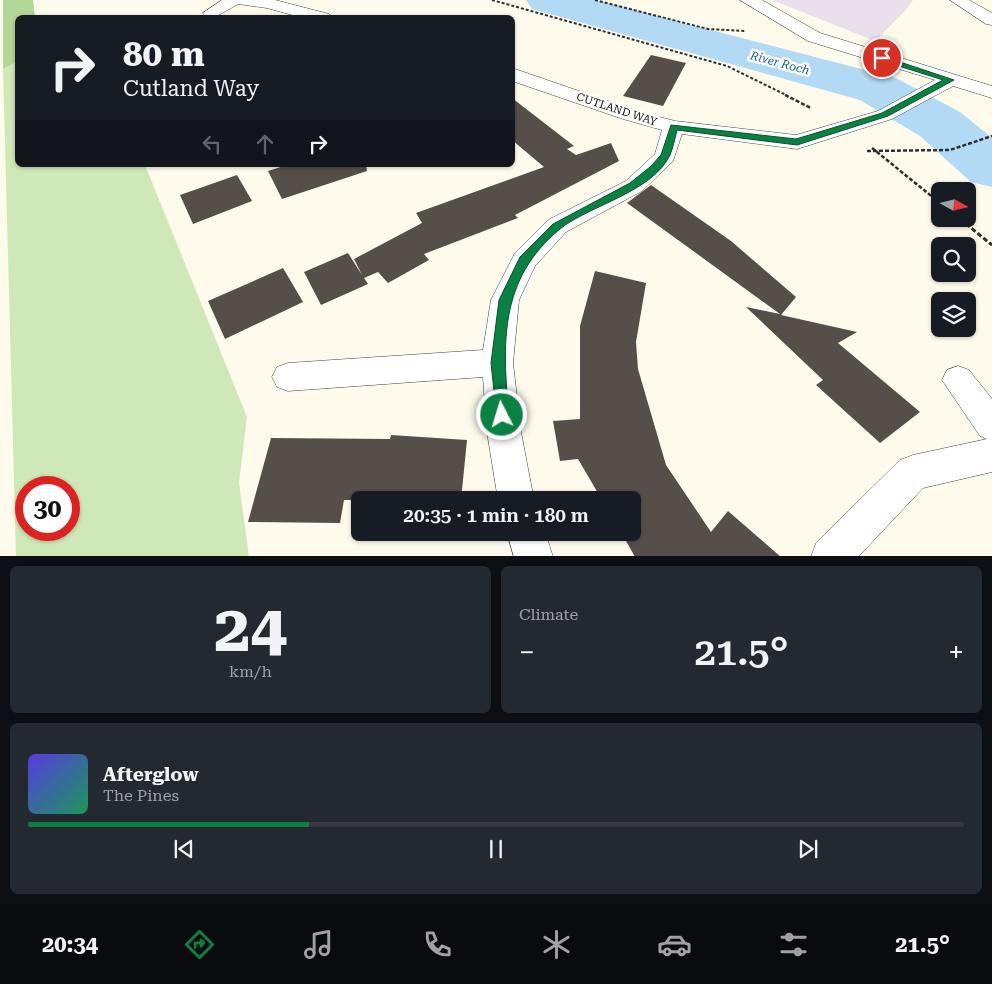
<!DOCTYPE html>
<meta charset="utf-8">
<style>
:root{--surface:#171b24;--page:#242831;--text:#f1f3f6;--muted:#9ea1a6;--line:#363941;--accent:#0b8043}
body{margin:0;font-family:"Roboto Serif",serif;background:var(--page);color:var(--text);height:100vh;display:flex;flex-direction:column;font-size:19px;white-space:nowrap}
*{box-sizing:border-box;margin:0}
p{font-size:16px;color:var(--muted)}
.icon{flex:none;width:28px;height:28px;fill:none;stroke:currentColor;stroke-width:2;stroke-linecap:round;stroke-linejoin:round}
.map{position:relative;height:556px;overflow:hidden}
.details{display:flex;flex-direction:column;gap:10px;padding:10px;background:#0d0f14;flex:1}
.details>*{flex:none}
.top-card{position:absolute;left:15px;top:15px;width:500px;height:152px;border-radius:8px;box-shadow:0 1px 4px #0004;background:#171b24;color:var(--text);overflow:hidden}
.needle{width:32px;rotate:98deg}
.tools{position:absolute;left:931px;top:182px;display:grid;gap:10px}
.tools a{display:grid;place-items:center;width:45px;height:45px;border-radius:8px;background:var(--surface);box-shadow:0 1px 4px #0004;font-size:25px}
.speed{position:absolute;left:15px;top:476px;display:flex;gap:10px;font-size:25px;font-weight:700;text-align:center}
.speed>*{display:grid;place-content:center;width:65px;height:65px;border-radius:50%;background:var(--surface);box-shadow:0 1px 4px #0004;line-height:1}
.speed .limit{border:8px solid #d22;background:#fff;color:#111}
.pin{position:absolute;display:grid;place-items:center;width:42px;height:42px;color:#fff;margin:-21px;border:2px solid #fff;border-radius:50%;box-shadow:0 1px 5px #0007}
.me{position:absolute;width:55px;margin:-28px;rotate:355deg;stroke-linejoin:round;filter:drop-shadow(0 0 4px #0008)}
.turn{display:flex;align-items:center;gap:18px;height:105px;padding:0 25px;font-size:22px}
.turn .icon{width:65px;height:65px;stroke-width:2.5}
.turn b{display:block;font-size:35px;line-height:42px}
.lanes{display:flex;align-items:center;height:48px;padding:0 25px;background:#0003;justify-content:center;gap:25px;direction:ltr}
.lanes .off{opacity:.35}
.big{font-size:38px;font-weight:600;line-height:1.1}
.details .widget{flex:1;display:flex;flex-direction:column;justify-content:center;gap:8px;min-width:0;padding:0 18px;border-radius:8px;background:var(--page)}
.details .dial{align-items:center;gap:0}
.dial b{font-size:65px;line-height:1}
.song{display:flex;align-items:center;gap:15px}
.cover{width:60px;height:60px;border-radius:8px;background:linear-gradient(135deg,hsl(250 70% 55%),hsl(150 70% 35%))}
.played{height:5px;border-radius:2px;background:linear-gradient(90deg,var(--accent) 30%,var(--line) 30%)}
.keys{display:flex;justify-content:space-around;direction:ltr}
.heat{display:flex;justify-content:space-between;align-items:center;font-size:28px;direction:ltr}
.details .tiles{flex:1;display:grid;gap:10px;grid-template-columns:1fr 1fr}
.widget:last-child{grid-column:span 2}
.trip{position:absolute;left:351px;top:491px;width:290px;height:50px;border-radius:8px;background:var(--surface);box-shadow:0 1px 4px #0004;font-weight:600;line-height:50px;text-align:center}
.dock{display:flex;height:80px;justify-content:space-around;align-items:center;background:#090b0e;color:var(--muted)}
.dock .icon{width:35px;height:35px}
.dock .current{color:var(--accent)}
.dock b{font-size:22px;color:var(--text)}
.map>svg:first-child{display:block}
</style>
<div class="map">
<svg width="992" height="557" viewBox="0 0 992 557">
<rect width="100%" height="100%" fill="#fffbec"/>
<polygon fill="#eae0eb" points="772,0 913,0 906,10 875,41"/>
<path fill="#cfe8b7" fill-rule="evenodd" d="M17 62 18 165H145L247 417 239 483 249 556H16L3 69ZM26 488H69V530H26Z"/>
<polygon fill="#b2d897" points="3,0 33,0 35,17 18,18 17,62 3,69"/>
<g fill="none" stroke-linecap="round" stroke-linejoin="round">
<polygon fill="#b2daf4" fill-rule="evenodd" points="526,0 596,0 896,78 960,112 992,138 992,187 971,182 920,136 860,100 532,9"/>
</g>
<g fill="#554e49">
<polygon points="651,55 686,63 663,106 623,96"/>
<polygon points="512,98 574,146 567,149 576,155 611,143 619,161 515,215 518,218 424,254 429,260 388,283 378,272 364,278 368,284 321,305 304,272 348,253 362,275 354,259 422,223 416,213 544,167 512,140"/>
<polygon points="287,165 366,165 367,171 282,199 268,171"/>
<polygon points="237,175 252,201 193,224 180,195"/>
<polygon points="651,185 731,241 796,297 781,315 857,332 838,343 920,412 880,443 816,385 823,380 746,307 780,314 627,203"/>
<polygon points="283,268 303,302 225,339 208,301"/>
<polygon points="595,271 646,283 636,342 638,369 666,465 711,532 728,511 781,557 635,557 621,532 632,532 632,500 602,500 578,459 560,461 553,421 580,419 580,326"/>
<polygon points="391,435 467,440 461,500 344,500 340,523 248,522 271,438 390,439"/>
</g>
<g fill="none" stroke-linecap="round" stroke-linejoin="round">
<g stroke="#3f3f3f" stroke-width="1">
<g id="street">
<polygon points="222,0 275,0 329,14 331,18 303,18 267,8 238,4 217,16 205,16 203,13"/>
<polygon points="740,0 762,0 820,33 992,86 992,98 953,86 892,119 797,149 682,134 673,161 642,191 566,232 535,266 519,300 513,363 521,432 534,500 498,500 487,432 483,377 288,391 277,387 272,377 277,367 288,363 483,350 491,300 515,253 548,220 626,181 655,154 662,130 623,119 512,81 512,68 637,111 675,121 796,135 878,111 935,80 808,41"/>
<polygon points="950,0 969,0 992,13 992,25 986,24"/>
<polygon points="958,366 969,370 992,399 992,472 923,488 858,557 811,557 816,543 900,460 913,455 987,439 980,436 942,380 947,370"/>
<polygon points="507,532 545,532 553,557 514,557"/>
</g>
</g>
<g stroke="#2e2e2e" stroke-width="2" stroke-dasharray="3 2" stroke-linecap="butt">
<polyline points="492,0 727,66 788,96"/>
<polyline points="595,0 708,29 746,31"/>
</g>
<g stroke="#2e2e2e" stroke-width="2.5" stroke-dasharray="4 2" stroke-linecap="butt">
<polyline points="785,95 811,108"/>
<polyline points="872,148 940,203"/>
<polyline points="867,151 950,150 992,136"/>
</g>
<polyline stroke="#2e2e2e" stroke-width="3" stroke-dasharray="5 2.5" stroke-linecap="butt" points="960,219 992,245"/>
<use href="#street" fill="#fff" fill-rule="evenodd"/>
</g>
<path fill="#0b8043" stroke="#07532c" d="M882 56 954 80 888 116 797 145 677 130C675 138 673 148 670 155 653 192 588 206 560 229 499 279 502 344 509 415L507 419 502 421 497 419 491 363 499 300 520 257 553 224 630 183 650 167 661 155 671 125 796 139 882 113 943 80 880 60 878 58Z"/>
<g text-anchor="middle" stroke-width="5" stroke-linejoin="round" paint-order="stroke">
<g font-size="11" fill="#0c0c0c" stroke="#fff">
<text transform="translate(617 109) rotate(18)" y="4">CUTLAND WAY</text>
</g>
<g font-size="12" font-style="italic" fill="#195f9a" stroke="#fff">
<text transform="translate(780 63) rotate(15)" y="4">River Roch</text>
</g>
</g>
</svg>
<div class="tools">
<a><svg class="needle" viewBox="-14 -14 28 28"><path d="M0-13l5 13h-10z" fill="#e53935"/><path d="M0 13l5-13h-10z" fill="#9ea1a6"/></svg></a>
<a><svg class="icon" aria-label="search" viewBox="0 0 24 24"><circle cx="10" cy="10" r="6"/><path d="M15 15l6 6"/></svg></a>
<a><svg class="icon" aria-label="layers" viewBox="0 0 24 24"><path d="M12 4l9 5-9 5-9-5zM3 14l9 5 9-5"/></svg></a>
</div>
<div class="speed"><div class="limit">30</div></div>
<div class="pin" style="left:882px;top:58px;background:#d93025"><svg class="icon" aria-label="arrive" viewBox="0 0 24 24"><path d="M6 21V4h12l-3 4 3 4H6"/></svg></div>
<svg class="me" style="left:502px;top:415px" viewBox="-20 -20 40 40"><circle r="17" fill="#0b8043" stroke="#fff" stroke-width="3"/><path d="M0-11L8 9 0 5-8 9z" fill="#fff"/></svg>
<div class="trip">20:35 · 1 min · 180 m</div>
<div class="top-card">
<div class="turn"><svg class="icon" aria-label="right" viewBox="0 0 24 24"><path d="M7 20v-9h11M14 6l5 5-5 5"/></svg><div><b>80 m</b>Cutland Way</div></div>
<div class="lanes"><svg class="icon off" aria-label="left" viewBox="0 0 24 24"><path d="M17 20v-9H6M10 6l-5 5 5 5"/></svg><svg class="icon off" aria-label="ahead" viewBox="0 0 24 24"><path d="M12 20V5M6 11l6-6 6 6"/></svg><svg class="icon" aria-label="right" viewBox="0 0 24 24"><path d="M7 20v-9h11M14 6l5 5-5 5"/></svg></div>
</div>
</div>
<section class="details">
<div class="tiles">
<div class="widget dial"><b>24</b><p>km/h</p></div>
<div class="widget"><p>Climate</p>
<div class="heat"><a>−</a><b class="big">21.5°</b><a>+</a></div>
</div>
<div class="widget">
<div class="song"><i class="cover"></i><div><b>Afterglow</b><p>The Pines</p></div></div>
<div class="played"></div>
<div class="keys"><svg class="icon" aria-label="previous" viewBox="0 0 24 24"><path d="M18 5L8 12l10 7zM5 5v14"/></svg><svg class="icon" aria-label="pause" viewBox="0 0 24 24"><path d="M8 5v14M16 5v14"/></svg><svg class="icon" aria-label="next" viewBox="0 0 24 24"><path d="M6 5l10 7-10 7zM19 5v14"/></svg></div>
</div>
</div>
</section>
<nav class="dock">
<b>20:34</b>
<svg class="icon current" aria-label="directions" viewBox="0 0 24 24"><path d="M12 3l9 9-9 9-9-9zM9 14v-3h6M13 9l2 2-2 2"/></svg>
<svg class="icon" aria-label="music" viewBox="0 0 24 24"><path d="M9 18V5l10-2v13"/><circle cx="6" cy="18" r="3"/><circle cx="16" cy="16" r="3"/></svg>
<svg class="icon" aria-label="phone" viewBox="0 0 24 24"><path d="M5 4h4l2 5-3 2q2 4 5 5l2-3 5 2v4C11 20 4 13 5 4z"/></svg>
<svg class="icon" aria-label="climate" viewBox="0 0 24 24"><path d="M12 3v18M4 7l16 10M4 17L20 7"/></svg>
<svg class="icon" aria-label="car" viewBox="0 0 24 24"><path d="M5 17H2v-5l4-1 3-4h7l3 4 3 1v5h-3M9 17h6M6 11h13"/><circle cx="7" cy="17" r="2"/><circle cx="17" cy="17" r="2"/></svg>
<svg class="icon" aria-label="filters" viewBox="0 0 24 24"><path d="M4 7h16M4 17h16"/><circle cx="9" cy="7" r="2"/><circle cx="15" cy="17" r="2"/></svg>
<b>21.5°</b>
</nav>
